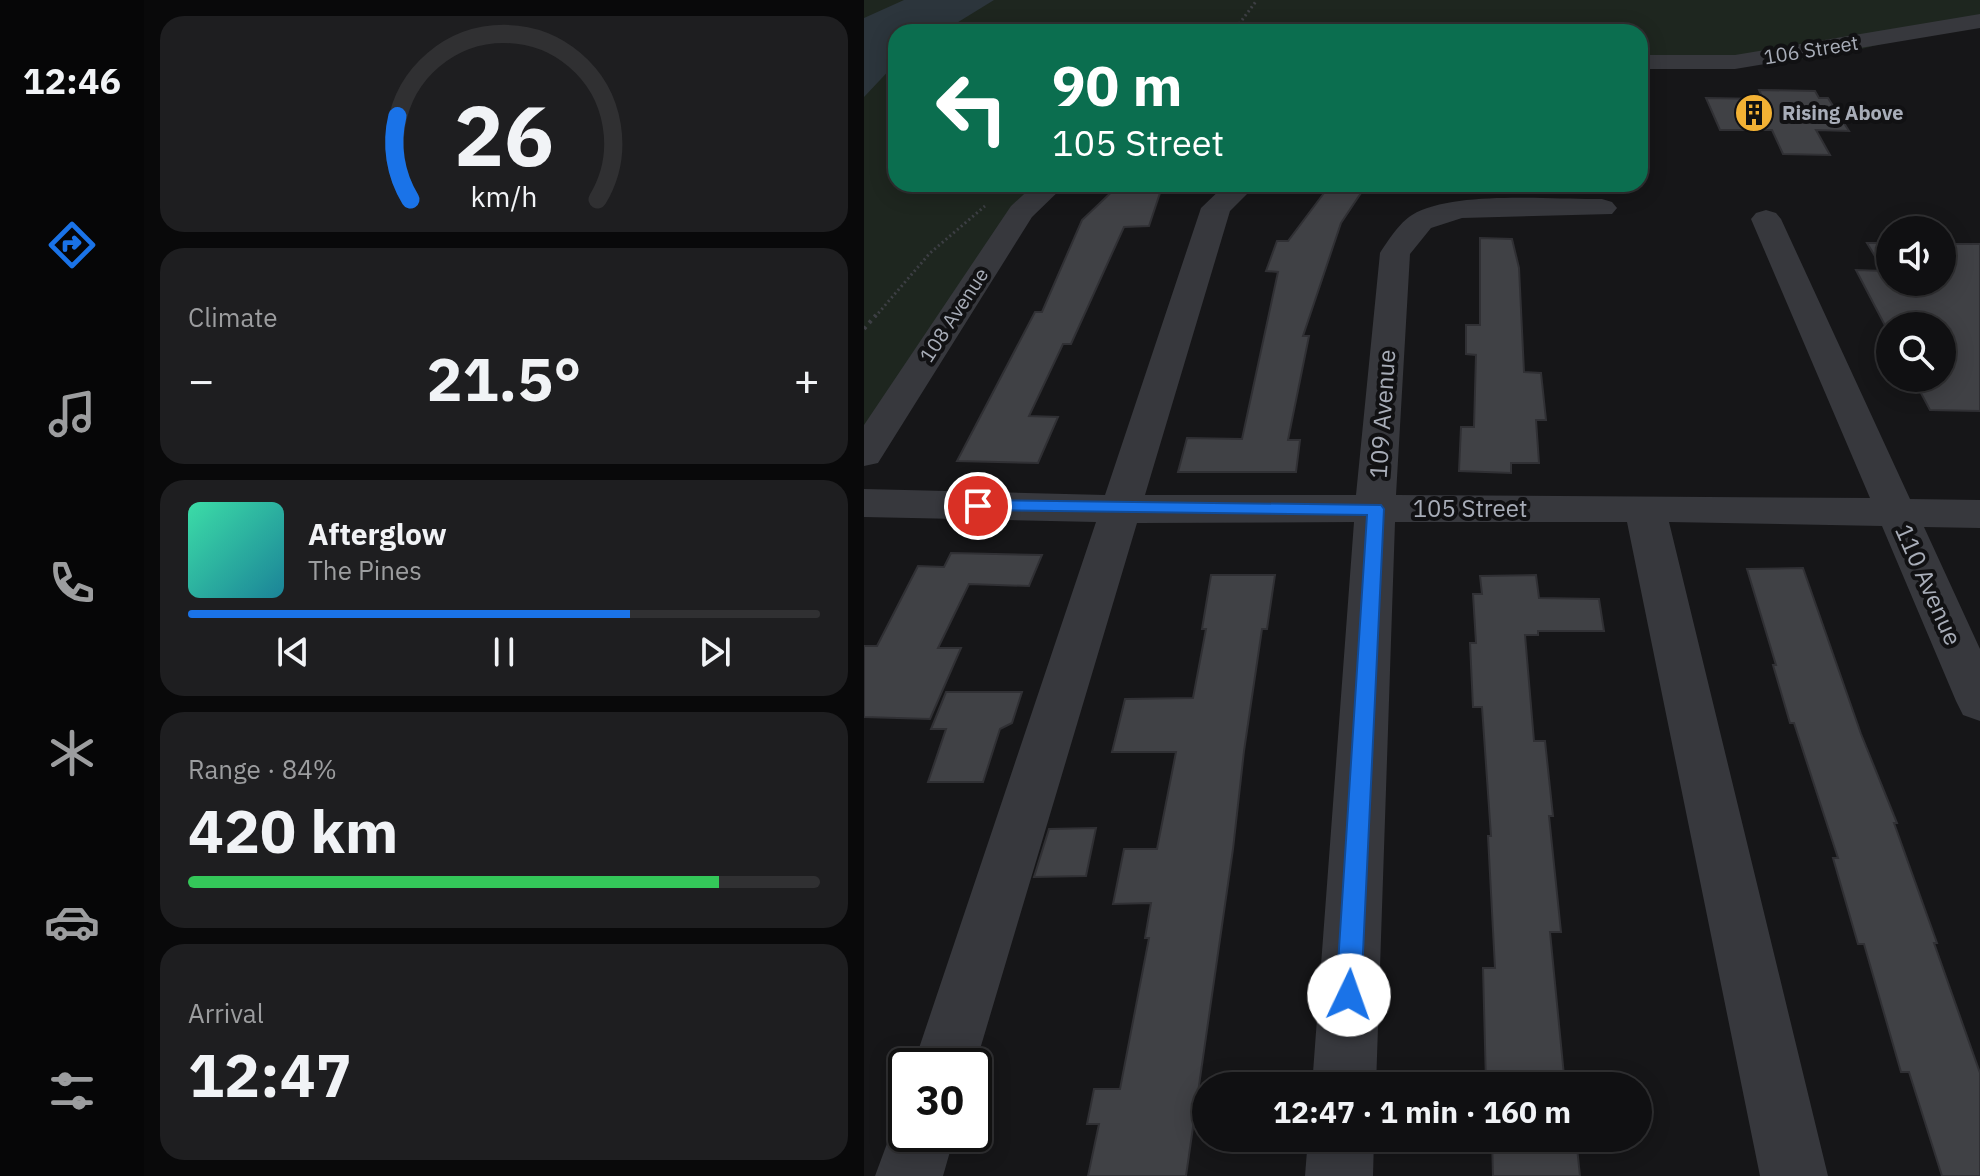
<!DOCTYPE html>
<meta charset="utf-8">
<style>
:root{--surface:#101012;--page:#1e1e20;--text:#f1f3f6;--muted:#9c9d9f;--line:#303032;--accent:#1a73e8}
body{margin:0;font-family:"IBM Plex Sans",sans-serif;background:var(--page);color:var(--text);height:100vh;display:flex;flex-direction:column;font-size:30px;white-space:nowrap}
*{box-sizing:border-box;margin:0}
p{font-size:26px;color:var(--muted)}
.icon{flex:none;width:44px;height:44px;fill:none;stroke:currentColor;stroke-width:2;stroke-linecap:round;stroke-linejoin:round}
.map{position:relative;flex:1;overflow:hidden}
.side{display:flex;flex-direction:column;gap:16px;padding:16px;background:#09090a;width:720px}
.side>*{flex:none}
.hud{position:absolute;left:24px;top:24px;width:760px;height:168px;border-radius:24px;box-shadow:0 4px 20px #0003,0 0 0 2px var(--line);background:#0b6e4f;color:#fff;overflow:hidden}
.controls{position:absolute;left:1012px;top:216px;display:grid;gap:16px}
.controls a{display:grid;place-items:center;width:80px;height:80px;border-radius:50%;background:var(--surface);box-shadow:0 4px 20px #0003,0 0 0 2px var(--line);font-size:40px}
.speed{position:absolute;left:24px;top:1048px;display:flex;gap:16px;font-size:40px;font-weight:700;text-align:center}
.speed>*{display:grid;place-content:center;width:104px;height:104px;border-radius:50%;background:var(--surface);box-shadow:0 4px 20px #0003,0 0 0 2px var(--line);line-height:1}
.speed .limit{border:4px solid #111;border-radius:12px;background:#fff;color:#111}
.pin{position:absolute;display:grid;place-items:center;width:68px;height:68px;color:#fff;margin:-34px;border:4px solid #fff;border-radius:50%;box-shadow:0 2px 8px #0007}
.me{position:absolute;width:88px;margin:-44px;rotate:3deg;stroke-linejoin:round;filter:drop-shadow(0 0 6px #0008)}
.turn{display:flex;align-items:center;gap:28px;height:168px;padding:0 32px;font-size:36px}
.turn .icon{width:104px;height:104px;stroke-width:2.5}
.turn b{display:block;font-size:56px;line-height:68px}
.big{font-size:60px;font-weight:700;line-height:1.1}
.side .tile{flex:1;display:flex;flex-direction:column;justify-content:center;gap:12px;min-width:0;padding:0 28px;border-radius:24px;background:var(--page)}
.side .dial{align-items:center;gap:0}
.dial svg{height:208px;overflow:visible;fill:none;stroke:var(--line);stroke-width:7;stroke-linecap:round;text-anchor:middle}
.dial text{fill:var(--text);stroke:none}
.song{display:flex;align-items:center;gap:24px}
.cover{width:96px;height:96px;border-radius:12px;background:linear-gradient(135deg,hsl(160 70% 55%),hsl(190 70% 35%))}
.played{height:8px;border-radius:4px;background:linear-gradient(90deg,var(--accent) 70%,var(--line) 70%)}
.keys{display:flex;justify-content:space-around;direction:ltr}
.heat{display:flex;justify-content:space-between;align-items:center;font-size:44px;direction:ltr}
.charge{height:12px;border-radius:6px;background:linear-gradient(90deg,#34c759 84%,var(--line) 0)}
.trip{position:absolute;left:328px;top:1072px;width:460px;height:80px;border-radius:40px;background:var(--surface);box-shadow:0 4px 20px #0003,0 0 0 2px var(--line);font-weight:700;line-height:80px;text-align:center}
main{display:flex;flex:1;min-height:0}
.dock{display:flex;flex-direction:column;width:144px;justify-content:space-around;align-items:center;background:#060607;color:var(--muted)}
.dock .icon{width:56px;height:56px}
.dock .current{color:var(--accent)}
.dock b{font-size:36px;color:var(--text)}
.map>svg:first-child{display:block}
</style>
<main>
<nav class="dock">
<b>12:46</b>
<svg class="icon current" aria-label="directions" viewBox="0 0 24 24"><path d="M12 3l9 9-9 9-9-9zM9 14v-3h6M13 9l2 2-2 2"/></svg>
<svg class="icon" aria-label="music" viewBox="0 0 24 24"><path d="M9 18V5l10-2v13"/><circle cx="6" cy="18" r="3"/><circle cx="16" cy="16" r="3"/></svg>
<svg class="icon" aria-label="phone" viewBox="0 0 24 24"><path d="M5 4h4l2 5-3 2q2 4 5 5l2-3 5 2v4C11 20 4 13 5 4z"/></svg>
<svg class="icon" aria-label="climate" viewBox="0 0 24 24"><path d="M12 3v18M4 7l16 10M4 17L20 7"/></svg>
<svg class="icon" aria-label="car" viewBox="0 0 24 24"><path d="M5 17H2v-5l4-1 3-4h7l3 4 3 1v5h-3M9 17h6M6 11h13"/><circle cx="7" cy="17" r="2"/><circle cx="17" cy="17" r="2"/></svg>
<svg class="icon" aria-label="filters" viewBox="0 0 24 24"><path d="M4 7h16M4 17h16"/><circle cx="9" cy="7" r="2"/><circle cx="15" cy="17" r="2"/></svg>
</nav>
<section class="side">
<div class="tile dial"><svg viewBox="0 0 100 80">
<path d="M14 69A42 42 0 1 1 86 69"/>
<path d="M14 69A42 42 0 0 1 9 37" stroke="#1a73e8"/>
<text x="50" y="56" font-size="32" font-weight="700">26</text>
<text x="50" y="72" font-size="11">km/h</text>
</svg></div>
<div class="tile"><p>Climate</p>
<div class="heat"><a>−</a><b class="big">21.5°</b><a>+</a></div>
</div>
<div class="tile">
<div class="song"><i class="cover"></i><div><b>Afterglow</b><p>The Pines</p></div></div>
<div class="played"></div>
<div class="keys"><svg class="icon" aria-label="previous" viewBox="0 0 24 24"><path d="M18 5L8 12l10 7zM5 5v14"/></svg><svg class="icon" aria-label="pause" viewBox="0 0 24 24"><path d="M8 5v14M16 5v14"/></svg><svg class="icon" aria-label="next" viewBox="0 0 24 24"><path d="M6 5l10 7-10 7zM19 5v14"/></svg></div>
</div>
<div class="tile"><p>Range · 84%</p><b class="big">420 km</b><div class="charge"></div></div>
<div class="tile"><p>Arrival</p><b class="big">12:47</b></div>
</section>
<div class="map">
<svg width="1116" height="1176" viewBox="0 0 1116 1176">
<rect width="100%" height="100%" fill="#161618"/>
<polygon fill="#1e261f" points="0,0 1116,0 1116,19 982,53 927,61 776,64 776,32 32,32 32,184 196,184 140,228 0,453"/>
<polygon fill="#2c353c" points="40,0 130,0 78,32 32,32 32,63 0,97 0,18"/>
<g fill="#404145" stroke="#303034" stroke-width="2">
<polygon points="895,90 951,91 955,98 964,98 985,131 952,130 966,155 919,154 908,130 856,130 842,98 899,99"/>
<polygon points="256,184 299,184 285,226 260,227 207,344 199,344 165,416 194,417 174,463 93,461 171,312 178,312 218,220"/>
<polygon points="480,184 503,184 477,223 439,336 445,336 424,440 436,440 432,472 314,472 323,438 378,439 414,272 402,271 413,241 424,241 463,189"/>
<polygon points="616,238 648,239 655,268 660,372 677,373 682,420 672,420 675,463 647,463 647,473 595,471 597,427 610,427 612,355 602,354 602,325 616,325"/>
<polygon points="1003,243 1026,243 1026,282 1078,282 1078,244 1116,244 1116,411 1066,410 1049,378 1078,378 1078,326 1026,326 1026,335 992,270 1020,271"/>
<polygon points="87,553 178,555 165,586 105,584 74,648 97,648 66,719 0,717 0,646 13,646 54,566 80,567"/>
<polygon points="939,568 997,734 1033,823 1030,823 1073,943 1070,943 1116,1073 1116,1176 1078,1176 1045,1072 1037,1072 1000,944 994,944 969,858 974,858 930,723 926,723 909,665 912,665 883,569"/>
<polygon points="347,575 411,575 403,629 398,629 380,751 369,849 322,1176 224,1176 235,1124 223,1124 230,1089 256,1089 285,938 281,938 287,903 249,904 260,849 293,849 312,752 248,752 261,699 329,698 342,629 338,629"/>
<polygon points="672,575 675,598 735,599 740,631 674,631 674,635 661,635 670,741 681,741 689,816 685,816 697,932 686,932 701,1086 626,1086 622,1083 619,968 631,968 624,836 627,836 618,707 609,707 606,643 612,643 609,594 618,594 616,576"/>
<polygon points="82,692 158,692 148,723 136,729 119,782 64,782 82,729 67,729"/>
<polygon points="232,828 222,876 170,877 185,829"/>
<polygon points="628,1138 712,1138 716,1176 629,1176"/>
</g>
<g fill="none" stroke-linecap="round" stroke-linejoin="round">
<g stroke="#3d3f44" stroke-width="3" stroke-dasharray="2 3" stroke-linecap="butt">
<polyline points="369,32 393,0"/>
<polyline points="11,317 66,253 121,206"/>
</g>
<polyline stroke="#3d3f44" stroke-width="4" stroke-dasharray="3 5" stroke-linecap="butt" points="0,329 12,315"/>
<g fill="#37383d" fill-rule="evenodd">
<polygon points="1116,14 1116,28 871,69 776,69 776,55 871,55"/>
<polygon points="171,184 202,184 168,217 14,463 0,466 0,425 147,206"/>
<path d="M362 184H393L366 211 281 495H492L516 253C523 242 536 222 548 215 590 190 688 200 738 199L748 202 753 208 748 214 598 218 567 228 546 254 532 495 1006 498 887 219 892 213 902 210 912 213 917 219 1046 499 1116 500V528L1060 527 1116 649V721L1099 715 1092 701 1018 526 805 522 964 1176H896L763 522H531L512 1086H448L490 522 273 523 111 1066 110 1069V1066H49L232 522 0 517V489L241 495 337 208Z"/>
<polygon points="42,1108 42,1134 91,1134 79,1176 11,1176 35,1111"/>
<polygon points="444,1138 510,1138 509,1176 441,1176"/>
</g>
</g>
<polygon fill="#1a73e8" stroke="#114b97" stroke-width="2" points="114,500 517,505 520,509 497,995 494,1004 485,1007 476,1004 472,995 503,515 108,510 106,506 108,502"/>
<defs>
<g id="building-disc" transform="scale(2)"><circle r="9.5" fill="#f2b134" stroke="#111113"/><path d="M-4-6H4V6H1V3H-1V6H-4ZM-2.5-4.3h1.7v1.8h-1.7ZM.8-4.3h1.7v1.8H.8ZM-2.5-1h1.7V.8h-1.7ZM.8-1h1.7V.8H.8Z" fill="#111"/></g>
</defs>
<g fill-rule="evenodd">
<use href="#building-disc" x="890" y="113"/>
</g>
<g text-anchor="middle" stroke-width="8" stroke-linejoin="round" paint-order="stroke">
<g font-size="20" fill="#a8adb8" stroke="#111113">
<text transform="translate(947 50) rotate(-9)" y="7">106 Street</text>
<text transform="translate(90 315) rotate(-57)" y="7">108 Avenue</text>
</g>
<g font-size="20" font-weight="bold" fill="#a8adb8" stroke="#111113" text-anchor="start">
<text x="918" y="120">Rising Above</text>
</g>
<g font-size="24" fill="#a8adb8" stroke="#111113">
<text transform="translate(519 414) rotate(-86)" y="8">109 Avenue</text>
<text x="606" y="517">105 Street</text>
<text transform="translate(1064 585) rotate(66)" y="8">110 Avenue</text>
</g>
</g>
</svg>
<div class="controls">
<a><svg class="icon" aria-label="sound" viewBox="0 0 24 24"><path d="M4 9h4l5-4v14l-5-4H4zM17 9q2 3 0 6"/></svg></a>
<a><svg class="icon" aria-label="search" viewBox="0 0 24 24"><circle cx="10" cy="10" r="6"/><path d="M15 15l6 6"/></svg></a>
</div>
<div class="speed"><div class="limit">30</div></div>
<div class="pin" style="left:114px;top:506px;background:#d93025"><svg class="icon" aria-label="arrive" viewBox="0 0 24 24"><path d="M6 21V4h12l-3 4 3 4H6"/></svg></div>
<svg class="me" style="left:485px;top:995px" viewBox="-20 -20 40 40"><circle r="19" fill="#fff"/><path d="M0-13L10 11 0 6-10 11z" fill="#1a73e8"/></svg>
<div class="trip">12:47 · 1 min · 160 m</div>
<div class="hud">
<div class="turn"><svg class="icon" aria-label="left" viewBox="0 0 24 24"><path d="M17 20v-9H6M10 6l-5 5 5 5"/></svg><div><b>90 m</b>105 Street</div></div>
</div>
</div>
</main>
